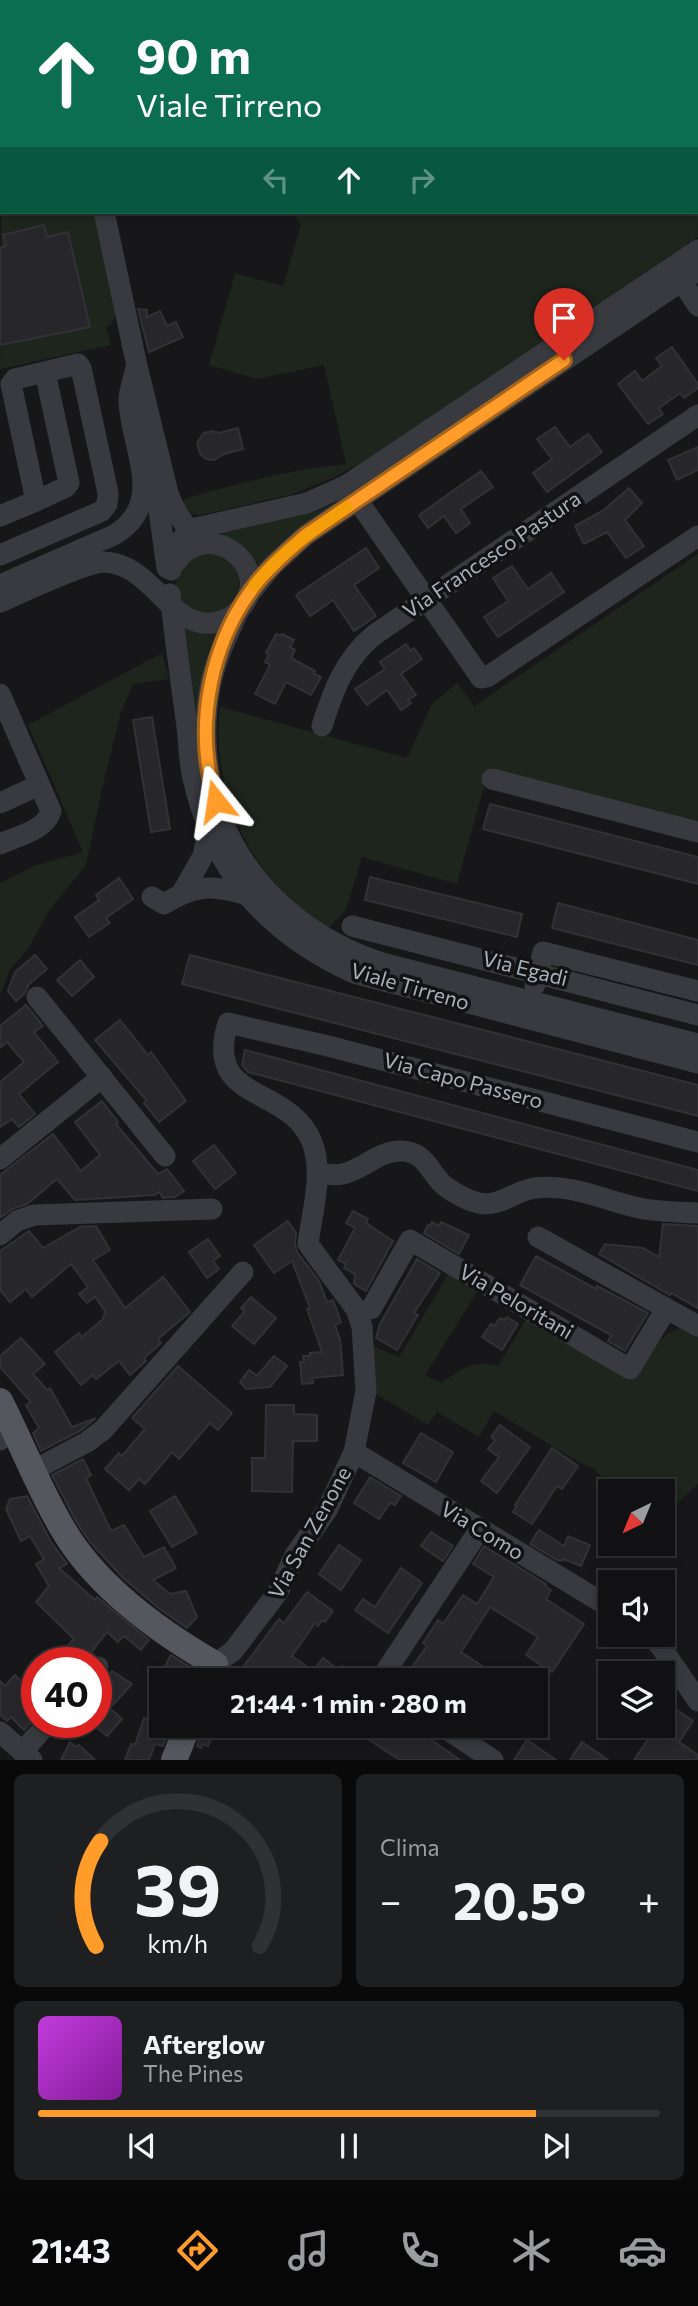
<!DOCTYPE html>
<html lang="it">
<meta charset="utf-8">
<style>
:root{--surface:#111113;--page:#1e1f21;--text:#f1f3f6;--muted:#9c9da0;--line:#303133;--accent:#ff9c2a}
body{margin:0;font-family:Commissioner,sans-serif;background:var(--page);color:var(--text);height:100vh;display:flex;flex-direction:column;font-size:26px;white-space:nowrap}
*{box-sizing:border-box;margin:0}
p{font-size:23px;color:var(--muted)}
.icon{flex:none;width:38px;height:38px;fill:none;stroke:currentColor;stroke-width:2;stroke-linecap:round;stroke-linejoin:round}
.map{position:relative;height:1760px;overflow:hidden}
.details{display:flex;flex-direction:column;gap:14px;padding:14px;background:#09090a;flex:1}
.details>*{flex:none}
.guide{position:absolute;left:0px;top:0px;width:698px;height:214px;box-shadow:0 4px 10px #0003,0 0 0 2px var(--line);background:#0b6e4f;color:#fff;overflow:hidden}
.needle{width:46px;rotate:223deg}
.tools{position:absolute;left:598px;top:1479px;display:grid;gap:14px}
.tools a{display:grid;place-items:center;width:77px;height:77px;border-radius:0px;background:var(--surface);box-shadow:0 4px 10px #0003,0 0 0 2px var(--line);font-size:35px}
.speed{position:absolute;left:21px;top:1647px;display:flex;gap:14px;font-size:35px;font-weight:700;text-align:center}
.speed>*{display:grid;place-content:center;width:91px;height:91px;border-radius:50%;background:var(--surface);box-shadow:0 4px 10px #0003,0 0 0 2px var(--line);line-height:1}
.speed .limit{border:10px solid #d22;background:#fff;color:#111}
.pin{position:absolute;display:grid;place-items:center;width:60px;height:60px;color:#fff;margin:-72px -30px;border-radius:50% 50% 50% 0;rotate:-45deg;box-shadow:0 0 7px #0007}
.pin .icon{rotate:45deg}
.me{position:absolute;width:77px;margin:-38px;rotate:345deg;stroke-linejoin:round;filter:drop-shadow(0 0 5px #0008)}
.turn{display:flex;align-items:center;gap:24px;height:147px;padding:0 21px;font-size:32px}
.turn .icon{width:91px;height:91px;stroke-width:2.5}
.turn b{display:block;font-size:49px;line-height:60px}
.lanes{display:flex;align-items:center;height:66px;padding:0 21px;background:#0003;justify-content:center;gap:35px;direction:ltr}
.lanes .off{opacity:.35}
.big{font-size:52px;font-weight:700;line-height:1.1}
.details .tile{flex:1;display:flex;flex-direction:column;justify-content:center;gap:10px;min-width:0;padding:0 24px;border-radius:10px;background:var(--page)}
.details .dial{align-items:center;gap:0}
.dial svg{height:182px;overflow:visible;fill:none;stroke:var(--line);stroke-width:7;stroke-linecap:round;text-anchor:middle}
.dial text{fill:var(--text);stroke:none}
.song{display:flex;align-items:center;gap:21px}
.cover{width:84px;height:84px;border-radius:10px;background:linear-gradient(135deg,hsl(290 70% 55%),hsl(290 70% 35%))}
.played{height:7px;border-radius:4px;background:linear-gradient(90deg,var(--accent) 80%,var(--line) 80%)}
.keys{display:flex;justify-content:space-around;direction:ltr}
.heat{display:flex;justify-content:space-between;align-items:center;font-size:38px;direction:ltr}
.details .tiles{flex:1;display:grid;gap:14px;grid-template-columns:1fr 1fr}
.tile:last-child{grid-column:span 2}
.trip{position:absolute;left:149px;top:1668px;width:399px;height:70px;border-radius:0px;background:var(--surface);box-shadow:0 4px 10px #0003,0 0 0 2px var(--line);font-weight:700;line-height:70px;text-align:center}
.tab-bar{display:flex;height:112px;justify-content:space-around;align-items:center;background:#070708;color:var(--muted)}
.tab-bar .icon{width:49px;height:49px}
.tab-bar .current{color:var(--accent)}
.tab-bar b{font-size:32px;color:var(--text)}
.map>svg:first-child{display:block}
</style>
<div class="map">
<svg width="698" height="1760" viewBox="0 0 698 1760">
<rect width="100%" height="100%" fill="#171719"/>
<g fill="#1d251d">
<polygon points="295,0 687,0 691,2 294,2"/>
<path d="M697 5 698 237 371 457 333 478 290 495 201 515 190 514 184 505V499C237 483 290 470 346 464L324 365 257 379 209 365 235 273 283 286 301 224 292 212H696Z"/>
<polygon points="2,145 2,212 95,212 117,313 111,325 106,327 111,345 0,369"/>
<polygon points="340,502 256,572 207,535 312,512"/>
<polygon points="218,551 240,572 238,597 219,614 194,612 180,599 176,587 177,574 187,557"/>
<path d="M698 554V824L489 769 457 884 362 857 346 910 327 929C252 880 210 796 220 707L407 758 432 704 457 683 474 706Z"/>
<polygon points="182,624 222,629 208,808"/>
<polygon points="162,653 169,679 133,684 121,712 101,793 86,865 49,910 29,947 9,971 0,996 0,883 34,866 83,852 28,725"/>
<path d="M450 1271 479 1289 425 1375 441 1383C464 1368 471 1360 498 1366L527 1318 627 1377C643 1356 656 1337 682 1327L698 1336V1484L676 1504 672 1520 663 1518V1491H618L592 1468 582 1464 494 1411 479 1437 437 1412 428 1425 371 1391 373 1346 399 1357Z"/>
</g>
<g fill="#27272b" stroke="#313136" stroke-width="2">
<polygon points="44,225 47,237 68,232 90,327 0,345 0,248 6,246 3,235"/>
<polygon points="138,309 147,310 147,317 160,311 167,326 176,322 183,337 149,352"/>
<polygon points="672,347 698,384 698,388 684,398 680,393 659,408 663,414 648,424 618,384 635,371 642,381 662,366 656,358"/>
<polygon points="555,427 570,447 588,434 602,452 547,492 533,473 552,459 537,439"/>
<polygon points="238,428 243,449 224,454 214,460 206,459 200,454 197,443 204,433 212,431 219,433"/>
<polygon points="698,447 698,470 677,480 668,460"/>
<polygon points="481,471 493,487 461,509 470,523 456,533 444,516 428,528 419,515"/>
<polygon points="629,488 642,503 625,520 644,546 626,558 607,532 584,544 575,526 604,510"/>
<polygon points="366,548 379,568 354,585 376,616 354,631 333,600 310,616 296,595"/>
<polygon points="512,566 528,589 551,573 564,592 498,637 484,617 508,601 493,578"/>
<polygon points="276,634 280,636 282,634 294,640 290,647 295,650 291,658 315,671 314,674 321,677 311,695 286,682 275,704 255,694 270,665 265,662 269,655 266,653"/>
<polygon points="406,644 411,651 414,648 422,659 401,674 416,695 408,700 411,703 401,710 387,690 367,705 355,689 385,669 380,662"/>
<polygon points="152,717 170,829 151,832 133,720"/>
<polygon points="490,804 698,857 698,884 483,829"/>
<polygon points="370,877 522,914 517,937 365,900"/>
<polygon points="119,878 133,899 106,918 110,923 89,937 75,917 99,900 96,895"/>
<polygon points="558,903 698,940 698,965 552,928"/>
<polygon points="35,955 47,969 27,986 28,987 24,994 16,1001 8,991 15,972"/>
<polygon points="190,955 698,1085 698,1116 182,984"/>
<polygon points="80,960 94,977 72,996 57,980"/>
<polygon points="26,1005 43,1026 34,1032 58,1062 19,1094 35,1114 19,1127 12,1119 0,1127 0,1082 24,1062 7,1042 0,1048 0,1026"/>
<polygon points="120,1020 148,1055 151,1052 186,1101 159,1122 144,1103 147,1101 95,1040"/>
<polygon points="245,1050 698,1170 698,1191 248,1072 242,1065"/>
<polygon points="102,1101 118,1122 116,1124 158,1174 167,1169 184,1191 175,1197 163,1198 159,1192 155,1195 75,1200 57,1179 27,1204 12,1209 0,1218 0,1175 53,1134 81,1171 100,1155 75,1122"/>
<polygon points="214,1145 236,1173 215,1189 193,1161"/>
<polygon points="353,1211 368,1219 366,1223 393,1241 366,1291 354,1284 355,1274 344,1268 346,1264 338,1260 355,1228 346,1223"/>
<polygon points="288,1221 296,1233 295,1243 297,1252 319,1281 327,1302 333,1300 341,1322 335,1325 340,1339 343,1375 312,1378 313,1383 302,1384 300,1362 304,1362 303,1356 310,1356 310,1353 322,1352 307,1309 310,1308 292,1261 274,1273 254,1245"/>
<polygon points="432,1222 439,1226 441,1222 469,1235 459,1254 424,1233 428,1225 430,1226"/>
<polygon points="663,1224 698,1226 698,1308 671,1293 670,1295 599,1254 605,1244 643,1248 659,1257"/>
<polygon points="96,1226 110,1250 93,1260 125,1308 163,1277 190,1312 158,1339 161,1343 144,1358 146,1361 130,1375 119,1361 96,1379 93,1375 81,1385 55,1352 79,1333 82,1337 103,1319 105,1311 95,1297 87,1303 79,1294 88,1287 71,1264 32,1297 26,1289 10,1302 0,1290 0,1251 29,1231 43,1248 80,1227"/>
<polygon points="208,1239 220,1256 213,1261 219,1269 207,1278 189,1252"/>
<polygon points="536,1256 596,1289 597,1286 648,1313 625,1351 608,1341 611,1335 520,1285"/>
<polygon points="417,1259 440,1273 414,1313 418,1315 397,1350 376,1338 380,1324"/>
<polygon points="251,1297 276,1318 254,1344 232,1326 245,1311 241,1308"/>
<polygon points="507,1317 518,1324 502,1350 482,1337 491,1324 494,1326 500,1318 504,1320"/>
<polygon points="21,1338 45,1364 33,1374 47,1390 50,1388 72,1427 96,1418 80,1431 41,1451 33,1433 39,1428 26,1405 31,1402 0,1367 0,1356"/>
<polygon points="274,1356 287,1366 270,1387 246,1389 240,1382 249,1370 257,1376"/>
<polygon points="178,1366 232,1413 218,1430 210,1423 179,1459 172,1452 145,1484 139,1479 129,1490 105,1469 119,1453 122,1456 145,1429 132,1418"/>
<polygon points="266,1405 294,1405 294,1414 317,1415 317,1441 293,1441 292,1492 252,1491 252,1458 265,1458"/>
<polygon points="500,1425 530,1447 497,1493 481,1481 499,1457 488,1449 495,1440 491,1437"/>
<polygon points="421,1433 453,1452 436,1482 403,1463"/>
<polygon points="552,1448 578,1466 562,1489 557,1486 532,1524 513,1512 517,1506 515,1505"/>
<polygon points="83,1459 91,1475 86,1478 111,1531 124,1525 144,1557 164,1547 176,1568 153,1580 170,1594 186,1591 197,1617 187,1628 161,1610 123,1578 90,1542 77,1523 52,1475"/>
<polygon points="370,1477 401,1496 395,1505 390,1503 379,1519 354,1503"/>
<polygon points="27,1496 51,1542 67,1564 59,1568 95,1600 97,1597 149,1640 141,1650 124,1636 118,1642 107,1632 84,1662 52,1662 74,1639 36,1602 49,1586 36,1564 44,1559 30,1536 21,1541 6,1509 10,1499"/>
<polygon points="175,1496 197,1533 172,1547 150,1511"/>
<polygon points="539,1530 564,1546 568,1536 590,1545 581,1566 563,1559 562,1561 557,1560 530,1544"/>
<polygon points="431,1532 453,1546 443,1561 421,1546"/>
<polygon points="339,1545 361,1560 341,1590 319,1574"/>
<polygon points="484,1546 546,1584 545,1586 551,1590 546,1599 584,1624 552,1672 526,1655 538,1637 490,1607 461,1652 488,1670 482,1680 403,1680 427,1646 423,1643 438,1620 443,1624 463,1595 477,1604 494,1577 473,1564"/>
<polygon points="401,1568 422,1583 388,1633 355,1610 363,1599 375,1607"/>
<polygon points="307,1592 333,1611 325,1622 322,1620 318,1626 315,1623 292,1656 313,1671 323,1658 340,1671 343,1666 347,1669 349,1667 367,1680 287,1680 268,1670 259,1680 251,1680 240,1671 279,1619 284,1623"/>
<polygon points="171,1655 195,1670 193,1680 158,1680"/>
<polygon points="112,1671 132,1684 110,1708 122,1719 107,1736 96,1727 96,1689"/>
<polygon points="15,1675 37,1697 37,1716 24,1730 11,1717 7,1721 0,1715 0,1681 5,1686"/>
<polygon points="671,1706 693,1721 679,1742 698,1755 698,1760 634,1760 657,1726 663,1726 663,1717"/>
<polygon points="144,1718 171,1727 163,1746 155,1744 149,1760 125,1760 131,1744 135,1745"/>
<polygon points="203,1726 218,1726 208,1746 203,1744 201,1748 197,1746"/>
<polygon points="364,1726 411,1726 460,1760 400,1760 360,1734"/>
<polygon points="527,1740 556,1760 514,1760"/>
<polygon points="70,1742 76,1747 79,1745 95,1760 61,1760"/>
<polygon points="582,1742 608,1760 570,1760"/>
</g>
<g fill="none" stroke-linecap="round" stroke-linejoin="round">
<g stroke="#383a3f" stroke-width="21">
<polyline points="120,2 121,0"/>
<path d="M104 212 137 366 168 493C174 510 185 529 200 539"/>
<polyline points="674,270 698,306"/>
<polyline points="155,482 167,568"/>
<polyline points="349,488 481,678 487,677 698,536"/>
<polyline points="36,501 66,487 69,483 45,372"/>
<polyline points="0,516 36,501 11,384 15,379 78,364 81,368 108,493 107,504 102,511 0,555"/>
<path d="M171 570C174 551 178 537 196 528L307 503 347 485 698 250"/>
<path d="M0 585 114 535C168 503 130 447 129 400 129 390 134 378 136 368"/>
<path d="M170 594C175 638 181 682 187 727 189 743 189 759 192 774 213 871 264 932 354 973L698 1063"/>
<polyline points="247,597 272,566 306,535 698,270"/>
<path d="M0 602C21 593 86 562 104 562 153 564 168 627 212 623 223 622 232 618 240 609 276 568 209 514 175 563"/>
<path d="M238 612C227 636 215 661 210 687 187 816 261 923 382 963L698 1044"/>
<path d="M0 694 51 811C45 831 17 836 0 844"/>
<path d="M322 726C333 691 344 660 374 635L698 415"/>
<polyline points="492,779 698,832"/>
<polyline points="0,803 39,785"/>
<polyline points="182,893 203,856 208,831"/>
<path d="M152 897 164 904C194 885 213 884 247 895"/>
<polyline points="352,926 698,1015"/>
<polyline points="535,985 543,952 698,991"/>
<polyline points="37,997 165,1156"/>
<polyline points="0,1159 102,1077"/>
<path d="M317 1173C326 1174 334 1176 343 1174 364 1169 380 1150 402 1151 427 1152 430 1175 446 1187 454 1193 469 1201 479 1203 499 1208 516 1190 535 1188 571 1183 605 1201 639 1208 658 1212 679 1212 698 1213"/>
<polyline points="0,1235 17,1221 34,1215 212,1209"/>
<polyline points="538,1237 698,1326"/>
<polyline points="371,1309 410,1240 630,1369 666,1309"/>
<polyline points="0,1440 14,1430"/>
<polyline points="354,1452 611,1608"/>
<polyline points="34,1470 87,1442 103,1430 243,1272"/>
<polyline points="649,1634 661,1647 698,1701"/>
<path d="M215 1664 233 1651 278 1592 295 1555 327 1510 354 1452 366 1391 362 1327 356 1309 308 1244C312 1212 324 1173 312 1142 289 1084 203 1104 228 1023L324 1045 698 1142"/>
<polyline points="96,1668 98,1667"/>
<polyline points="380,1680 480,1529"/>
<polyline points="442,1726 493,1760"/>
<polyline points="348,1728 350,1726"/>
<polyline points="0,1732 32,1760"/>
<polyline points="22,1752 49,1722"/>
</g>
<g stroke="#54575e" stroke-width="26">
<polyline points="74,2 75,0"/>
<polyline points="102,2 103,0"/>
<polyline points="0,113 2,111"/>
<polyline points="0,134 2,133"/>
<path d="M0 1401C22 1444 39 1490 64 1531 98 1588 158 1631 215 1664L208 1680"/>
<polyline points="174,1760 188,1726"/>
</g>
</g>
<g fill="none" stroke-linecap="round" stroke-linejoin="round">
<g stroke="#a6651b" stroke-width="18">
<path id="route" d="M216 801C193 727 210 639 260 579 274 563 290 549 306 535L564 360"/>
</g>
<use href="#route" stroke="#ff9c2a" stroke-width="12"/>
<path stroke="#f59e0b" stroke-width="12" d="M254 586C280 553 312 531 347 507"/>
</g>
<g text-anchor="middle" stroke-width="7" stroke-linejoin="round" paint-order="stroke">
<g font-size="21" fill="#a8b0ba" stroke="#121214">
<text transform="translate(492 555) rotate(-34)" y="7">Via Francesco Pastura</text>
<text transform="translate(525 969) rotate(14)" y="7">Via Egadi</text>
<text transform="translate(410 987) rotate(16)" y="7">Viale Tirreno</text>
<text transform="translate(463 1081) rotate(15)" y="7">Via Capo Passero</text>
<text transform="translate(516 1302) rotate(30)" y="7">Via Peloritani</text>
<text transform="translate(482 1531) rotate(31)" y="7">Via Como</text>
<text transform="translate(310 1533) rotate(-61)" y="7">Via San Zenone</text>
</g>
</g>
</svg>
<div class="tools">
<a><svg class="needle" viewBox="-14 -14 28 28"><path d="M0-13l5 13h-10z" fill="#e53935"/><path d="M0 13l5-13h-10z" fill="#9c9da0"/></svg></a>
<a><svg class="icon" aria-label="sound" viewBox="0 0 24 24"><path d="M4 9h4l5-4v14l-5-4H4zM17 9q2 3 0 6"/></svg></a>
<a><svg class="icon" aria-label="layers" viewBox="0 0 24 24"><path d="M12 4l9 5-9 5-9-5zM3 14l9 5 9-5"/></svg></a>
</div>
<div class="speed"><div class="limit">40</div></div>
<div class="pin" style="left:564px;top:360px;background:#d93025"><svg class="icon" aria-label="arrive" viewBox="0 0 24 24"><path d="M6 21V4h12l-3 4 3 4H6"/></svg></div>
<svg class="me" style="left:216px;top:801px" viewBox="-20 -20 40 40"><path d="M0-17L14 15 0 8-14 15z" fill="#ff9c2a" stroke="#fff" stroke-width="4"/></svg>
<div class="trip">21:44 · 1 min · 280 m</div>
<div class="guide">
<div class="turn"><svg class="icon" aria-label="ahead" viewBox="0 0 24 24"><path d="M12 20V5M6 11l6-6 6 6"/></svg><div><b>90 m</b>Viale Tirreno</div></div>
<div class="lanes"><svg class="icon off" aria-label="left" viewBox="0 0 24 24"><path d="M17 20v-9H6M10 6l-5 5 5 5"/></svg><svg class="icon" aria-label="ahead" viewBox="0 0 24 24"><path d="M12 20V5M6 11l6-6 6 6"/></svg><svg class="icon off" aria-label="right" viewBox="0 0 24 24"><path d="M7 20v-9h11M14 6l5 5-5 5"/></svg></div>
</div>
</div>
<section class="details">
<div class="tiles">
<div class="tile dial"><svg viewBox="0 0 100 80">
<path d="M14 69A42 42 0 1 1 86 69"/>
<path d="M14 69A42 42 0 0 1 16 23" stroke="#ff9c2a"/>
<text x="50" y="56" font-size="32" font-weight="700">39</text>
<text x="50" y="72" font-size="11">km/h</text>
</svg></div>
<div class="tile"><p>Clima</p>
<div class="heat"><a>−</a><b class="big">20.5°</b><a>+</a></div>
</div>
<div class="tile">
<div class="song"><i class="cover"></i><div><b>Afterglow</b><p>The Pines</p></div></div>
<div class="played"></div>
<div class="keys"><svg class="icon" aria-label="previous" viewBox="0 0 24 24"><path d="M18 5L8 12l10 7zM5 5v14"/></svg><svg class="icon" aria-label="pause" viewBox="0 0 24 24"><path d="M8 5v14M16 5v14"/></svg><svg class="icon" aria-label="next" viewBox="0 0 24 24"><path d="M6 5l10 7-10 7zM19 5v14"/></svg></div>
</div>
</div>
</section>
<nav class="tab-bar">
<b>21:43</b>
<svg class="icon current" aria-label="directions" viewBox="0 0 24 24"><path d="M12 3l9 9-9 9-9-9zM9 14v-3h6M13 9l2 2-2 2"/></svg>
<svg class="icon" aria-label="music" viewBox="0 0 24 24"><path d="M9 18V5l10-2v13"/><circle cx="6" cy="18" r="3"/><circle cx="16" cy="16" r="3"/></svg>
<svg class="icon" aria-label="phone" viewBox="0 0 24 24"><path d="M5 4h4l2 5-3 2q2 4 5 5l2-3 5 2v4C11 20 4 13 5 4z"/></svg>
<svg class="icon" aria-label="climate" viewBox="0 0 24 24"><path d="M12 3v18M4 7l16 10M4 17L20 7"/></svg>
<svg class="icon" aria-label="car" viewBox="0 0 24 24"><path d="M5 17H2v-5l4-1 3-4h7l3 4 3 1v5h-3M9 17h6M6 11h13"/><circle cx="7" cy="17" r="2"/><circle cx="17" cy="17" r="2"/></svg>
</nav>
